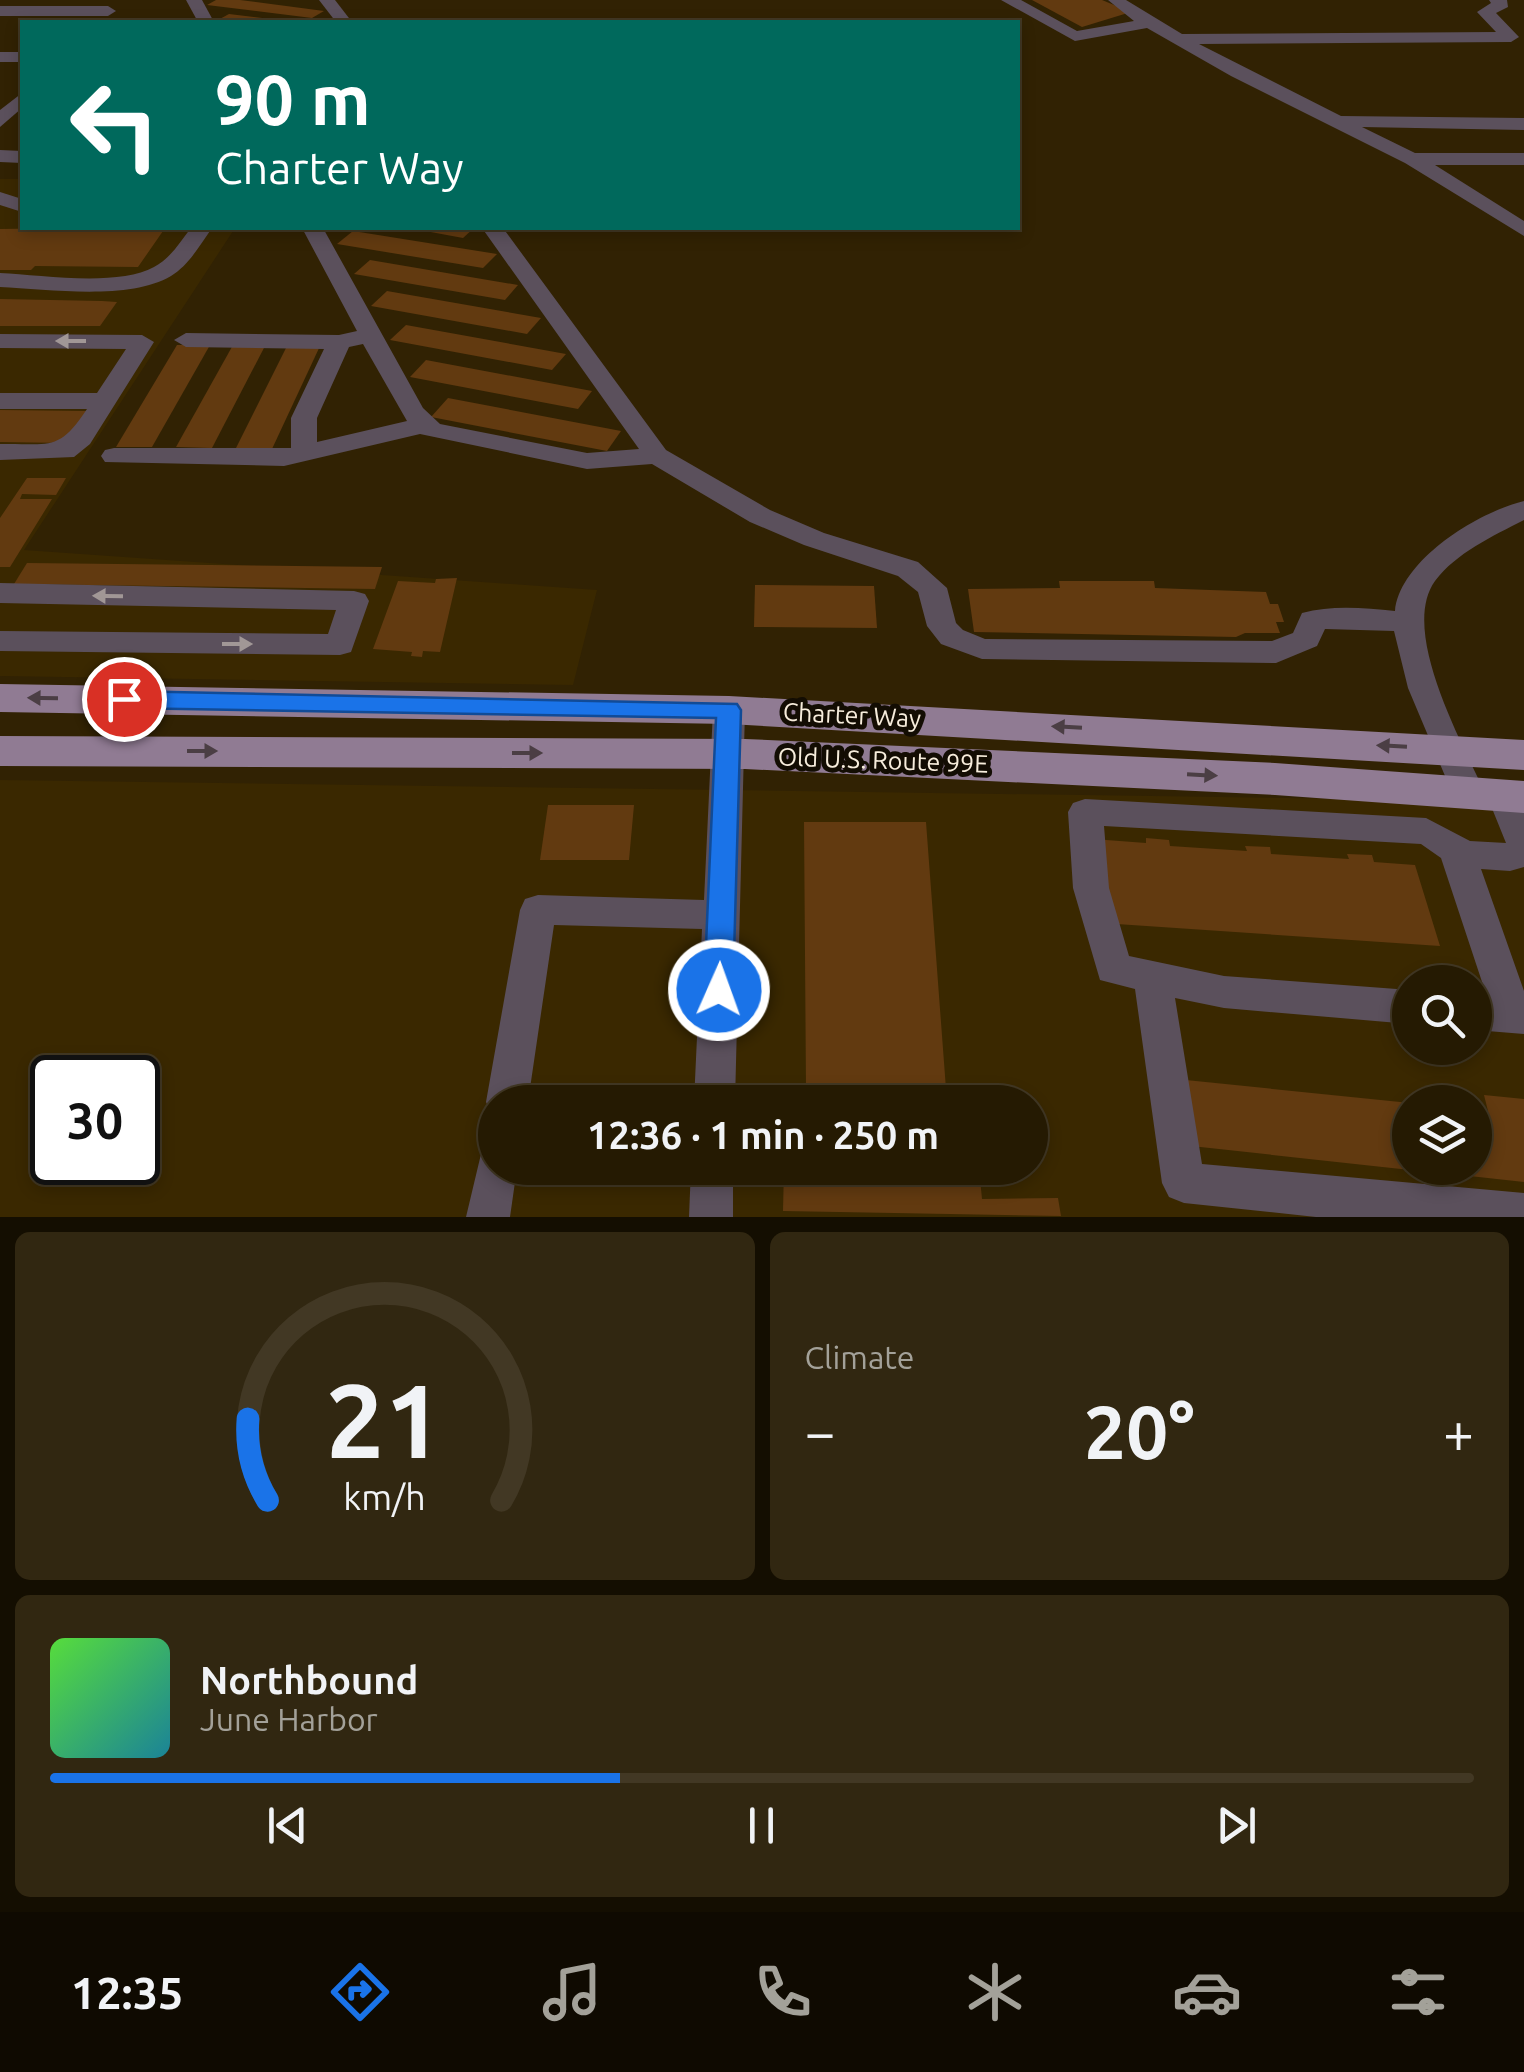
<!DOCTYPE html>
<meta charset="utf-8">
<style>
:root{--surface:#251a02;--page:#312711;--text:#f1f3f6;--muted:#a3a199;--line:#423824;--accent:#1a73e8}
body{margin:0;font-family:Ubuntu,sans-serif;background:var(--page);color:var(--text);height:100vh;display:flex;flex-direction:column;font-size:38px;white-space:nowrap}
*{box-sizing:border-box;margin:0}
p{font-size:32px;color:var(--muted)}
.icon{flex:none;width:55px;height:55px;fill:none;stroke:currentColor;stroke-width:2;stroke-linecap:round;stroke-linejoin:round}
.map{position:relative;height:1217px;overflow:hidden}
.details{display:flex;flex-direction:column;gap:15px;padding:15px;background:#140e01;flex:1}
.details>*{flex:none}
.banner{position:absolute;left:20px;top:20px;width:1000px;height:210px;border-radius:0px;box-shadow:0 5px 15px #0003,0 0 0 2px var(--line);background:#00695c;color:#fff;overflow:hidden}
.controls{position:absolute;left:1392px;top:965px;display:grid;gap:20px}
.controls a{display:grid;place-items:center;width:100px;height:100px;border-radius:50%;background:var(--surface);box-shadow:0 5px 15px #0003,0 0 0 2px var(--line);font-size:50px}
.speed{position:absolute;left:30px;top:1055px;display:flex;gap:20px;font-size:50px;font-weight:700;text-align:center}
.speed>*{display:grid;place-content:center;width:130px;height:130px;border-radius:50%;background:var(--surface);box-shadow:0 5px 15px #0003,0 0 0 2px var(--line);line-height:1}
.speed .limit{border:5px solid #111;border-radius:15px;background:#fff;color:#111}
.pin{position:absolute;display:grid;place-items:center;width:85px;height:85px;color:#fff;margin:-42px;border:5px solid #fff;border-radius:50%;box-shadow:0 2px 10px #0007}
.me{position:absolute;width:110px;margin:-55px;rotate:2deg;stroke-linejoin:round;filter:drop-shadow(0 0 8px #0008)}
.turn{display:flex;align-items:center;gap:35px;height:210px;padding:0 30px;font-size:45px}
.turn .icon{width:130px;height:130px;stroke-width:2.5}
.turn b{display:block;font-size:70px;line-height:85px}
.big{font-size:75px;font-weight:600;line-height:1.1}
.details .tile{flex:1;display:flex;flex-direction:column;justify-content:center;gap:15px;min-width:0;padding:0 35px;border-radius:15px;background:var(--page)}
.details .dial{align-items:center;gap:0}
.dial svg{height:260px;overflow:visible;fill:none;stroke:var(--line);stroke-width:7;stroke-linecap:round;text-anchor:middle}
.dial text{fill:var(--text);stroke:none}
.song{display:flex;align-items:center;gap:30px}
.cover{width:120px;height:120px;border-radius:15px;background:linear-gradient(135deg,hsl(110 70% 55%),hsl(190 70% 35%))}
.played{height:10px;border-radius:5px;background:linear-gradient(90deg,var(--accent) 40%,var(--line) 40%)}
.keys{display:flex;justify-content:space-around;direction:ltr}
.heat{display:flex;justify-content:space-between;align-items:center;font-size:55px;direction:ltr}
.details .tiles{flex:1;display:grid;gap:15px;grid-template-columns:1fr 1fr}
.tile:last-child{grid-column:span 2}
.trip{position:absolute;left:478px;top:1085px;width:570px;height:100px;border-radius:50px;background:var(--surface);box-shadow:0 5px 15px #0003,0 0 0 2px var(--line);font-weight:600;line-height:100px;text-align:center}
.tab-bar{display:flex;height:160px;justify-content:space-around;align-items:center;background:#0f0a01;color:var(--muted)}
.tab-bar .icon{width:70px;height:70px}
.tab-bar .selected{color:var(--accent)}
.tab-bar b{font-size:45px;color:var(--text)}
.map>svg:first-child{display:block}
</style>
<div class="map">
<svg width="1524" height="1217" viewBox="0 0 1524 1217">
<rect width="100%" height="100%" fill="#312203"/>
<g fill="#3a2800" fill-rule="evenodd">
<polygon points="0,179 22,179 22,228 235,228 24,550 597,590 573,685 0,676"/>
<path d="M0 780 1441 800 1524 807V1217H0ZM1410 982H1475V1048H1410ZM52 1078H138V1162H52ZM495 1102H1030V1168H495ZM1410 1102H1475V1168H1410Z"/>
</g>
<g fill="#623a10">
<polygon points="216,0 240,0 324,11 312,18 207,5"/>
<polygon points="1032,0 1102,0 1131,12 1082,27"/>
<polygon points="229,14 279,20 279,22 216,21"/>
<polygon points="67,228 66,229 163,231 138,267 35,266 31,270 0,270 0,229"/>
<polygon points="409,228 474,228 463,238"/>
<polygon points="353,231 497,254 483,268 337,244"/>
<polygon points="370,260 518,285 505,300 354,274"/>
<polygon points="387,291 541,318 527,334 371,306"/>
<polygon points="0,299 102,301 117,302 100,326 0,326"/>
<polygon points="406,325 566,354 552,370 390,340"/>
<polygon points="177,345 210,345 152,447 116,447"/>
<polygon points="233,345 265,346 212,448 176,447"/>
<polygon points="287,346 320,346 272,449 236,448"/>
<polygon points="426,360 592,391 578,409 410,377"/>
<polygon points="448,398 621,431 607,451 431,417"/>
<polygon points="0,410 87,411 67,443 0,442"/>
<polygon points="27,478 66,478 56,495 22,494 20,499 52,499 10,567 0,567 0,518"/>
<polygon points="27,563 382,567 375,589 14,584"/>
<polygon points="457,578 440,652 423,651 422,657 411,656 412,652 373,649 398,581 435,583 436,579"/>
<polygon points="1059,581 1154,581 1155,588 1266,592 1270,604 1278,604 1284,622 1276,622 1280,633 1245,633 1236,637 974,632 968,589 1060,588"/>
<polygon points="755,585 874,586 877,628 754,627"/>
<polygon points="548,805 634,805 629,860 540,860"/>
<polygon points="804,822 926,822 946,1089 972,1090 973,1102 786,1102 786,1088 806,1088"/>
<polygon points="1146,838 1169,840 1170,846 1247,851 1245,846 1270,847 1271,854 1349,859 1347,854 1372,855 1374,862 1415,865 1440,946 1102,923 1093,839 1146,843"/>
<polygon points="1176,1079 1410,1103 1410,1170 1182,1145"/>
<polygon points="1484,1095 1524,1099 1524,1182 1415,1170 1475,1168 1475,1109 1488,1111"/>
<polygon points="784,1168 979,1168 982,1199 1058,1198 1061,1216 783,1211"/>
</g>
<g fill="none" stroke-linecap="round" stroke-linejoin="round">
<g fill="#5b505c" fill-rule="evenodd">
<polygon points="186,0 202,0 214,22 198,22"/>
<polygon points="319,0 335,0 352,22 336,22"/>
<polygon points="1001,0 1021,0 1077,31 1134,21 1108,0 1126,0 1182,34 1496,32 1477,12 1491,3 1489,0 1507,0 1508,7 1496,13 1519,37 1511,42 1199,44 1341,116 1524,118 1524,130 1362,127 1415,153 1524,153 1524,165 1435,165 1524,221 1524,236 1405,163 1231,76 1147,28 1075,41"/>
<polygon points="0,6 108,6 116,11 108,16 0,16"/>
<rect x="0" y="52" width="22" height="10"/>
<polygon points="22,93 22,108 0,127 0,110"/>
<polygon points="0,150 22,151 22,163 0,162"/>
<polygon points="0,192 22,199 22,212 0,205"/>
<path d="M191 228H212C200 245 189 265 171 276 129 301 48 289 0 287V273C41 275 118 287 154 267 170 259 180 242 191 228Z"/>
<path d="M302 228H323L423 408 440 424 587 453 639 449 482 228H503L666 450 770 510 824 533 918 562 947 588 956 623 963 630 985 639 1272 641 1293 633 1302 613C1332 605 1364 608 1395 611 1400 560 1478 512 1524 501V520C1493 536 1456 553 1435 581 1399 631 1463 744 1485 793L1480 802 1468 806 1456 802 1408 688 1394 631 1325 629 1317 646 1276 663 982 659 941 644 927 626 918 592 898 576 804 545 750 522 652 464 587 469 420 434 284 466 105 462 101 456 105 450 114 448H291V418L324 349 186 347 174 340 186 333 339 335 357 331ZM363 344 407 421 317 442V418L349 347Z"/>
<path d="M0 334 142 335 154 342 90 444 74 457 0 460V444C49 443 58 453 87 409H0V393H97L126 349 0 348Z"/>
<polygon points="0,583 354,591 365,594 369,601 351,652 340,655 0,651 0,631 328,634 336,610 0,603"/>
<polygon points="729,699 740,702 745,710 735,1102 694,1102 702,929 554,925 528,1102 495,1102 492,1115 486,1102 520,910 525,899 538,895 704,900 713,710 718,702"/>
<polygon points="1504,783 1516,787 1524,803 1524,867 1510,871 1481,869 1524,991 1524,1034 1475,1030 1475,996 1487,997 1441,858 1421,844 1104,826 1109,888 1129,956 1224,976 1410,990 1410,1024 1224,1008 1175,998 1202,1164 1524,1193 1524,1217 1316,1217 1184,1203 1169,1197 1162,1183 1135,989 1100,980 1073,888 1068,812 1073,803 1085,799 1426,818 1470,841 1506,843 1487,796 1492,787"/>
<polygon points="495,1148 495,1168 517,1168 510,1217 466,1217 481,1154"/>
<polygon points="691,1168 733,1168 733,1217 689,1217"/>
</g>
<g fill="#907b93" fill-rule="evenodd">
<polygon points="0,684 729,696 1524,740 1524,770 729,724 0,712"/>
<polygon points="0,736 745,739 1275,763 1524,781 1524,813 1275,795 745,769 0,766"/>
</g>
</g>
<defs><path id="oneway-solid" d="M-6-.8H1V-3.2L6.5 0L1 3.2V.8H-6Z" transform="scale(2.5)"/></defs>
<g fill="#a19796">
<use href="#oneway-solid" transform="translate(71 341) rotate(-180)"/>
<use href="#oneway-solid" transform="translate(108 596) rotate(-179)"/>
<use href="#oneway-solid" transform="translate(237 644)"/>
</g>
<g fill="#4b3e44">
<use href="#oneway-solid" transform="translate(43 698) rotate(-179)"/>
<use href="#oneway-solid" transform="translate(1067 727) rotate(-177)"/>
<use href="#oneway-solid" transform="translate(1392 746) rotate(-177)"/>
<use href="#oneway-solid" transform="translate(202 751)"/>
<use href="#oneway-solid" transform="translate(527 753)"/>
<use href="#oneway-solid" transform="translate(1202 775) rotate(3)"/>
</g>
<polygon fill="#1a73e8" stroke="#114b97" stroke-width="2.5" points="124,691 737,704 741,710 733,990 729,999 719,1002 708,999 704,990 716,718 124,708 111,699"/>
<g text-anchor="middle" stroke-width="10" stroke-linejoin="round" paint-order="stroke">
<g font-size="25" fill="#f7eddc" stroke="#130d03">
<text transform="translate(852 715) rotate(3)" y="9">Charter Way</text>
<text transform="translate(883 760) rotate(2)" y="9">Old U.S. Route 99E</text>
</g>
</g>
</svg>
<div class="controls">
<a><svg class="icon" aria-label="search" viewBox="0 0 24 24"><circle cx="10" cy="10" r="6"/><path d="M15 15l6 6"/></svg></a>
<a><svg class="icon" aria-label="layers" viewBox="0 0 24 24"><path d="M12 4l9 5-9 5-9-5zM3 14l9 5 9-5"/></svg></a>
</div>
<div class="speed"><div class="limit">30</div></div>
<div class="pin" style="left:124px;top:699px;background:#d93025"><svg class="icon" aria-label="arrive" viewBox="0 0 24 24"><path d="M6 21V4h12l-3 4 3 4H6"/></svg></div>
<svg class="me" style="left:719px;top:990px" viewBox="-20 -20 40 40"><circle r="17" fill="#1a73e8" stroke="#fff" stroke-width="3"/><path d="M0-11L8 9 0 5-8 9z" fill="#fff"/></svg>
<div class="trip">12:36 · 1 min · 250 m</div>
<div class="banner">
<div class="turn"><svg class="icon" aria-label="left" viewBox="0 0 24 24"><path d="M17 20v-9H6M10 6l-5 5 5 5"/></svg><div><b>90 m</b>Charter Way</div></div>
</div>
</div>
<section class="details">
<div class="tiles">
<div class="tile dial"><svg viewBox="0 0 100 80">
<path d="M14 69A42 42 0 1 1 86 69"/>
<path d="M14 69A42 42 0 0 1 8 44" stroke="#1a73e8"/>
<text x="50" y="56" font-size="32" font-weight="700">21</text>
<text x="50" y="72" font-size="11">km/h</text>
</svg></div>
<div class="tile"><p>Climate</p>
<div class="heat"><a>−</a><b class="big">20°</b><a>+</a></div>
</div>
<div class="tile">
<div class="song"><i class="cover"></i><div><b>Northbound</b><p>June Harbor</p></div></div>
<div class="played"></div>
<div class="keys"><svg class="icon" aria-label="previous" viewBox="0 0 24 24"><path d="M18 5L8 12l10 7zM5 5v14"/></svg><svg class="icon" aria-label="pause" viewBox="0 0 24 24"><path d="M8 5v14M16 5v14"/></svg><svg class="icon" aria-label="next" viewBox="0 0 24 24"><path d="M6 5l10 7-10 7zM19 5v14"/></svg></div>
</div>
</div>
</section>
<nav class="tab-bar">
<b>12:35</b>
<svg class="icon selected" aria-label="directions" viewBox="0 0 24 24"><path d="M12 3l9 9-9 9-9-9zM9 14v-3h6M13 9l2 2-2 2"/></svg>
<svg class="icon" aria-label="music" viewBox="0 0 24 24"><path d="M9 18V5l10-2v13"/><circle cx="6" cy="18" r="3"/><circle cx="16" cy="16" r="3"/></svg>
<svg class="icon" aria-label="phone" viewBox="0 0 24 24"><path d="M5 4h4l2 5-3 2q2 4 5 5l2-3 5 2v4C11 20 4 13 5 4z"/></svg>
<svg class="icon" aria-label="climate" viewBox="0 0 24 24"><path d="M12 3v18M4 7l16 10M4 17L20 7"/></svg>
<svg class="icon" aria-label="car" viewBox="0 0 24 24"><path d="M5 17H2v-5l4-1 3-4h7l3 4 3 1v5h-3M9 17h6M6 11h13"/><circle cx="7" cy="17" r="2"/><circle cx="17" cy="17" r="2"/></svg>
<svg class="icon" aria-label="filters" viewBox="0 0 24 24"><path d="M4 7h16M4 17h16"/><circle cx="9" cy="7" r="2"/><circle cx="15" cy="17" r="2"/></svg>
</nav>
